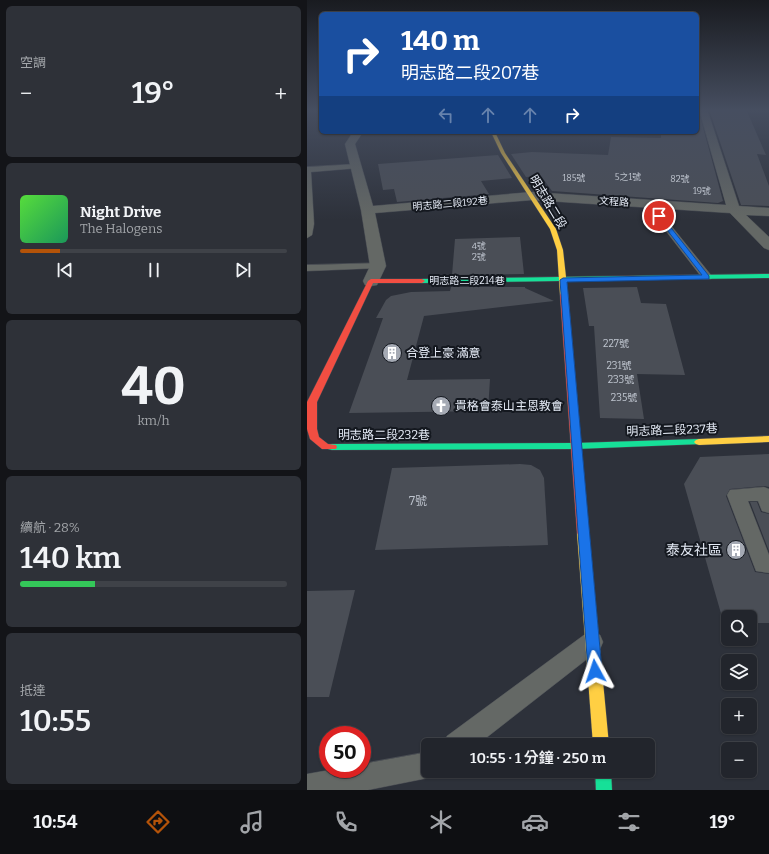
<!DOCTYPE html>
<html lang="zh-TW">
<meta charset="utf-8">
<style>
:root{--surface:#22252c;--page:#2e3138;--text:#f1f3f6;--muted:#a2a5a9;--line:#3f4248;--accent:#b45309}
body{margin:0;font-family:Bitter,"Noto Sans TC",serif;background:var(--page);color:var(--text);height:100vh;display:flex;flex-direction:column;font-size:15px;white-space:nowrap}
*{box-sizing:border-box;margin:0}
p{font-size:13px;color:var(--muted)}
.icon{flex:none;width:22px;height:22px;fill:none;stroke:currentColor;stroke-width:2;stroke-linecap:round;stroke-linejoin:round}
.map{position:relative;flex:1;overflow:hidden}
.sheet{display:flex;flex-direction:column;gap:6px;padding:6px;background:#131418;width:307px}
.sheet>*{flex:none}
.banner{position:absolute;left:12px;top:12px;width:380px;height:122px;border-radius:6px;box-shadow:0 1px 3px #0004,0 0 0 1px var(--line);background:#1a4fa0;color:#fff;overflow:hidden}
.fabs{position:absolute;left:414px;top:610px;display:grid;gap:8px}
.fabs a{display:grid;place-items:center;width:36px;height:36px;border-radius:6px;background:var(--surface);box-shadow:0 1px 3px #0004,0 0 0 1px var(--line);font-size:20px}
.speed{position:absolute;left:12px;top:726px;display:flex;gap:8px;font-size:20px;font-weight:700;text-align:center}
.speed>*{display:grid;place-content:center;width:52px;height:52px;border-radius:50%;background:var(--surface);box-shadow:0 1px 3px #0004,0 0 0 1px var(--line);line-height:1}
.speed .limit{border:6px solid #d22;background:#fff;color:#111}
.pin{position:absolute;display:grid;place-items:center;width:34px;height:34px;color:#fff;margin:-17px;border:2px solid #fff;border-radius:50%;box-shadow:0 1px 4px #0007}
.me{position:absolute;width:44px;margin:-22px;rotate:355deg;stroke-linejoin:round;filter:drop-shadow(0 0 3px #0008)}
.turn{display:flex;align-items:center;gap:14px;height:84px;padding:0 16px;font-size:18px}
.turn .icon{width:52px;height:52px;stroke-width:2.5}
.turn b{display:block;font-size:28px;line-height:34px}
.lanes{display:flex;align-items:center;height:38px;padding:0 16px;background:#0003;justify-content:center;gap:20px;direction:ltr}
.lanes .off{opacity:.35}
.big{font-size:30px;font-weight:600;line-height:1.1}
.sheet .widget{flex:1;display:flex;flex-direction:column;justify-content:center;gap:6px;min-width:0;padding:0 14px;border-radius:6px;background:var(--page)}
.sheet .dial{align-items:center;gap:0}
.dial b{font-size:52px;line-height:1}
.song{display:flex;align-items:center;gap:12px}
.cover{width:48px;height:48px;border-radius:6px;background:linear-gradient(135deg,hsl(110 70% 55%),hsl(150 70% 35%))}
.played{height:4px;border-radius:2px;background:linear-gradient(90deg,var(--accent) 15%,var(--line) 15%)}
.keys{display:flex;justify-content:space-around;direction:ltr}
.heat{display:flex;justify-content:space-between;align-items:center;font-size:22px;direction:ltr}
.charge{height:6px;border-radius:3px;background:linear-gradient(90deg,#34c759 28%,var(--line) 0)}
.trip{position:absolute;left:114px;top:738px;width:234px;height:40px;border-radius:6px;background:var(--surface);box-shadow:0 1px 3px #0004,0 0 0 1px var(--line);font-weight:600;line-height:40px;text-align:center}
.menu{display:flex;height:64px;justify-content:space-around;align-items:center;background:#0e0f12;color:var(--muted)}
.menu .icon{width:28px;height:28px}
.menu .on{color:var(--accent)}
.menu b{font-size:18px;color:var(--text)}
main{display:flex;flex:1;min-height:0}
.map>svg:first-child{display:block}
</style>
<main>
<section class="sheet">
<div class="widget"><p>空調</p>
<div class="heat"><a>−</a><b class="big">19°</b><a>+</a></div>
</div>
<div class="widget">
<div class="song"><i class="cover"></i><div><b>Night Drive</b><p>The Halogens</p></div></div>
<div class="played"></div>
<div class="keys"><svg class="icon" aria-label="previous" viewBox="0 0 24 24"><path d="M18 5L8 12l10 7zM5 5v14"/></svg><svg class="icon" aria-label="pause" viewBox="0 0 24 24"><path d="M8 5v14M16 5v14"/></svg><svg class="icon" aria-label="next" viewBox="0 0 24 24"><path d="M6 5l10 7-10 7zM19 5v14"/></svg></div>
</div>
<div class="widget dial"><b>40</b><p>km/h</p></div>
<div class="widget"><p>續航 · 28%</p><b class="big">140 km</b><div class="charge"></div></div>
<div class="widget"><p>抵達</p><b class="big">10:55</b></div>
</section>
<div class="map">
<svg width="462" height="790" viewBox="0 0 462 790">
<rect width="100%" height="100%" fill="#2d313a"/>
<g fill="#4a4e56">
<polygon points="391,109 416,201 411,203 245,191 234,176 219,177 204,154 225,152 301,155 304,137 354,138 354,132 390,132"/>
<polygon points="402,109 439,109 459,155 450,154 462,186 462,206 434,205"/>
<polygon points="191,155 205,178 174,181 182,194 90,202 87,189 76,190 71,164"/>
<polygon points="213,237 217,274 145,275 148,239"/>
<polygon points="144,287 218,287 218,288 247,301 117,316 100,380 183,379 181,411 42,413 76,318 69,318 79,300 84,296 104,292 143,291"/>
<polygon points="330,287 334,303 359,304 378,375 330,374 337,419 293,418 287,326 282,326 276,288"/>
<polygon points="462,454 462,487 457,486 423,489 419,496 448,572 462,574 462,623 443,623 443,617 421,617 421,624 417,624 377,484 393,457"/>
<polygon points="213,464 224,465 233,470 237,478 241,545 68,550 85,468"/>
<polygon points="443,502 450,502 454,512 462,514 462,551"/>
<polygon points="48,590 22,697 0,697 0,591"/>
</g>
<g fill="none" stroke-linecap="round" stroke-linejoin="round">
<g stroke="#484c53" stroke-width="1">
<g id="lane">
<polygon points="49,164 52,164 52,168 4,172 7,224 5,235 0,238 0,167"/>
<polygon points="342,201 345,202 404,275 406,277 404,279 396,279 338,204"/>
<polygon points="71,263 76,266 75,268 0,271 0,265"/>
<polygon points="457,487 462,489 462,513 455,511 451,501 441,501 462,555 462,573 449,571 420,495 423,490"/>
<polygon points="285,632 293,635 296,642 293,649 170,745 136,745 140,736 277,635"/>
<polygon points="121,752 121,771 132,771 130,774 121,778 61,790 0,790 0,774 28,769 55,769 55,764"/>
</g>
</g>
<g stroke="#484c53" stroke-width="1">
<polygon id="street" points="392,109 400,109 432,206 462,208 462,216 439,215 462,237 462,250 457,248 423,213 225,200 68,213 79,266 70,285 64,286 58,285 56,281 63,266 54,210 38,144 46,132 56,132 48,144 66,206 225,192 419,205"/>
</g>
<g stroke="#484c53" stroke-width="1">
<g id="fast">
<polygon points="462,274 462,278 115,283 112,281 115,279"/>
<polygon points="392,439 395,440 397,442 395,444 269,449 25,450 21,449 20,447 21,445 25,444 269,443"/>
<polygon points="288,771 304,771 305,790 289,790"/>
</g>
</g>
<g stroke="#484c53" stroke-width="1">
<g id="slow">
<polygon points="184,132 188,132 198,153 249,229 256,250 261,295 260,297 254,297 253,295 250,250 243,229 194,153"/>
<polygon points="462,436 462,442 392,445 389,444 387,442 389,440 392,439"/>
<polygon points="276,528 280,530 282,533 302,745 286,745 270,533 272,530"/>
</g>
</g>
<g stroke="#484c53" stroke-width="1">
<g id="jam">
<polygon points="64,279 115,279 118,281 115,283 66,283 10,402 10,429 12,437 21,444 29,445 30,447 29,449 15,449 3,439 0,429 0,402 61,281"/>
<polygon points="254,293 260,293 261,295 282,533 280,536 276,538 272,536 270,533 253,295"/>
</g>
</g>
<use href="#lane" fill="#646865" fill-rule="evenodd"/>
<use href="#street" fill="#646865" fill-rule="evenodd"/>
<use href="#fast" fill="#16e098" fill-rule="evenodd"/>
<use href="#slow" fill="#ffcf43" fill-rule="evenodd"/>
<use href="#jam" fill="#f24e42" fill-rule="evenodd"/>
</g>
<linearGradient id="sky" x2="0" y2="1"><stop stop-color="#191b20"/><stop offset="0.5" stop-color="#464e60"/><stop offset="1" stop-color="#464e60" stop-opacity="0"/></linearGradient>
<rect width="462" height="220" fill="url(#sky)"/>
<polygon fill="#1a73e8" stroke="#114b97" points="350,215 354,215 402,276 402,279 260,282 295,671 293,676 288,678 283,676 281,671 253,280 256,278 395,275 350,217"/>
<defs>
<g id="building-disc" transform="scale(1)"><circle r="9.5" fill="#a5aab4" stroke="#14181f"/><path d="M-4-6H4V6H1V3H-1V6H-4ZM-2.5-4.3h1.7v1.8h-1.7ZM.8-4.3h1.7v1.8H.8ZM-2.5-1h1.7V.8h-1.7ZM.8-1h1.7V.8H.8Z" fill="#fff"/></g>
<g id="church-disc" transform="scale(1)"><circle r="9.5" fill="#a5aab4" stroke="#14181f"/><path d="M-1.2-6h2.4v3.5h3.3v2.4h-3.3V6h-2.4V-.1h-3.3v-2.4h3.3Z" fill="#fff"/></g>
</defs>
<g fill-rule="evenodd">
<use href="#building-disc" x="85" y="353"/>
<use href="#church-disc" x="134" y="406"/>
<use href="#building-disc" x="429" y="550"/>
</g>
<g text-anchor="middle" stroke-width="4" stroke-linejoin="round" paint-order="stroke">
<g font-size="9" fill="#bec4ce">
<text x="321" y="180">5之1號</text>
<text x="267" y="181">185號</text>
<text x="373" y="182">82號</text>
<text x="395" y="194">19號</text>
<text x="172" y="249">4號</text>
<text x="172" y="260">2號</text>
</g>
<g font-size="10" fill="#e5ebf6" stroke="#14181f">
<text transform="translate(307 201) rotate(4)" y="4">文程路</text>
<text transform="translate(143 203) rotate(-5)" y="4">明志路二段192巷</text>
<text x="160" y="284">明志路二段214巷</text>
</g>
<g font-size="10" fill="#bec4ce">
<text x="309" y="347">227號</text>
<text x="312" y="369">231號</text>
<text x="314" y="383">233號</text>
<text x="317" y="401">235號</text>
</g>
<g font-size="12" fill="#e5ebf6" stroke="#14181f">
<text transform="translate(241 202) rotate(59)" y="4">明志路二段</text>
<text transform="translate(365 430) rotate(-2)" y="4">明志路二段237巷</text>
<text x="77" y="439">明志路二段232巷</text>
</g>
<g font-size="12" fill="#e5ebf6" stroke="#14181f" text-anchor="start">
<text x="99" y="357">合登上豪 滿意</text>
<text x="148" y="410">貴格會泰山主恩教會</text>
</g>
<g font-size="12" fill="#bec4ce">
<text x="111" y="505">7號</text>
</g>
<g font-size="14" fill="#e5ebf6" stroke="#14181f" text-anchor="end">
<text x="415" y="555">泰友社區</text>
</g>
</g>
</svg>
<div class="fabs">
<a><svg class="icon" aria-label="search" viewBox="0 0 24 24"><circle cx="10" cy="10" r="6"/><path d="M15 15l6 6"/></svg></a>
<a><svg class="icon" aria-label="layers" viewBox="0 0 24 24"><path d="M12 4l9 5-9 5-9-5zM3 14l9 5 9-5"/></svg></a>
<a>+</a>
<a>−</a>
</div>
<div class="speed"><div class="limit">50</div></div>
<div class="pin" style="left:352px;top:216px;background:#d93025"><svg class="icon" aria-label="arrive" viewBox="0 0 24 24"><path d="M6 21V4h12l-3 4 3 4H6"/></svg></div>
<svg class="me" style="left:288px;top:671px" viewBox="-20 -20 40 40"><path d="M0-17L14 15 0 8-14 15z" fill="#1a73e8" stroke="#fff" stroke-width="4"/></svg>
<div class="trip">10:55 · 1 分鐘 · 250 m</div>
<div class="banner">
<div class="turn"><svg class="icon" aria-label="right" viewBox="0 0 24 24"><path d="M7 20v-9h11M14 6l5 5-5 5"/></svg><div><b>140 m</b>明志路二段207巷</div></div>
<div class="lanes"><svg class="icon off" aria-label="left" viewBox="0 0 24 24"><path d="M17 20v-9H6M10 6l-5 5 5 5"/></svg><svg class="icon off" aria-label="ahead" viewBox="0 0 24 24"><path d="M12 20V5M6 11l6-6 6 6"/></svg><svg class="icon off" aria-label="ahead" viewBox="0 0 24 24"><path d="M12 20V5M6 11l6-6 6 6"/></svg><svg class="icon" aria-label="right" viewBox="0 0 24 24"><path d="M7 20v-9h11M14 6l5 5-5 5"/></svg></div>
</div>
</div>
</main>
<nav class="menu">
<b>10:54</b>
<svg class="icon on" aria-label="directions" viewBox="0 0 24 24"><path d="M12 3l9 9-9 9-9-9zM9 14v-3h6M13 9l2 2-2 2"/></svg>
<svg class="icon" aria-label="music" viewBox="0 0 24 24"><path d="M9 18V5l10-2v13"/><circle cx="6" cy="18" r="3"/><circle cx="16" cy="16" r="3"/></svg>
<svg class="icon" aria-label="phone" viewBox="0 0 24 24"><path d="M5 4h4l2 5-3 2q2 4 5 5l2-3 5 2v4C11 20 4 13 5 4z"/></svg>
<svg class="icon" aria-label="climate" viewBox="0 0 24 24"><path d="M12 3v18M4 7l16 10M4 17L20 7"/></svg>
<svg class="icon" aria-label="car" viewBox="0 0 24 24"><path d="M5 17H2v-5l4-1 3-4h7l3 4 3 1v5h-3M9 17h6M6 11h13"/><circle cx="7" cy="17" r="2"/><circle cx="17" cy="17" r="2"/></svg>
<svg class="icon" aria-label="filters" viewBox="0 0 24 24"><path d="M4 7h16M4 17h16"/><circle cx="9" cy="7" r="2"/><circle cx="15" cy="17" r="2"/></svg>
<b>19°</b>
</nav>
